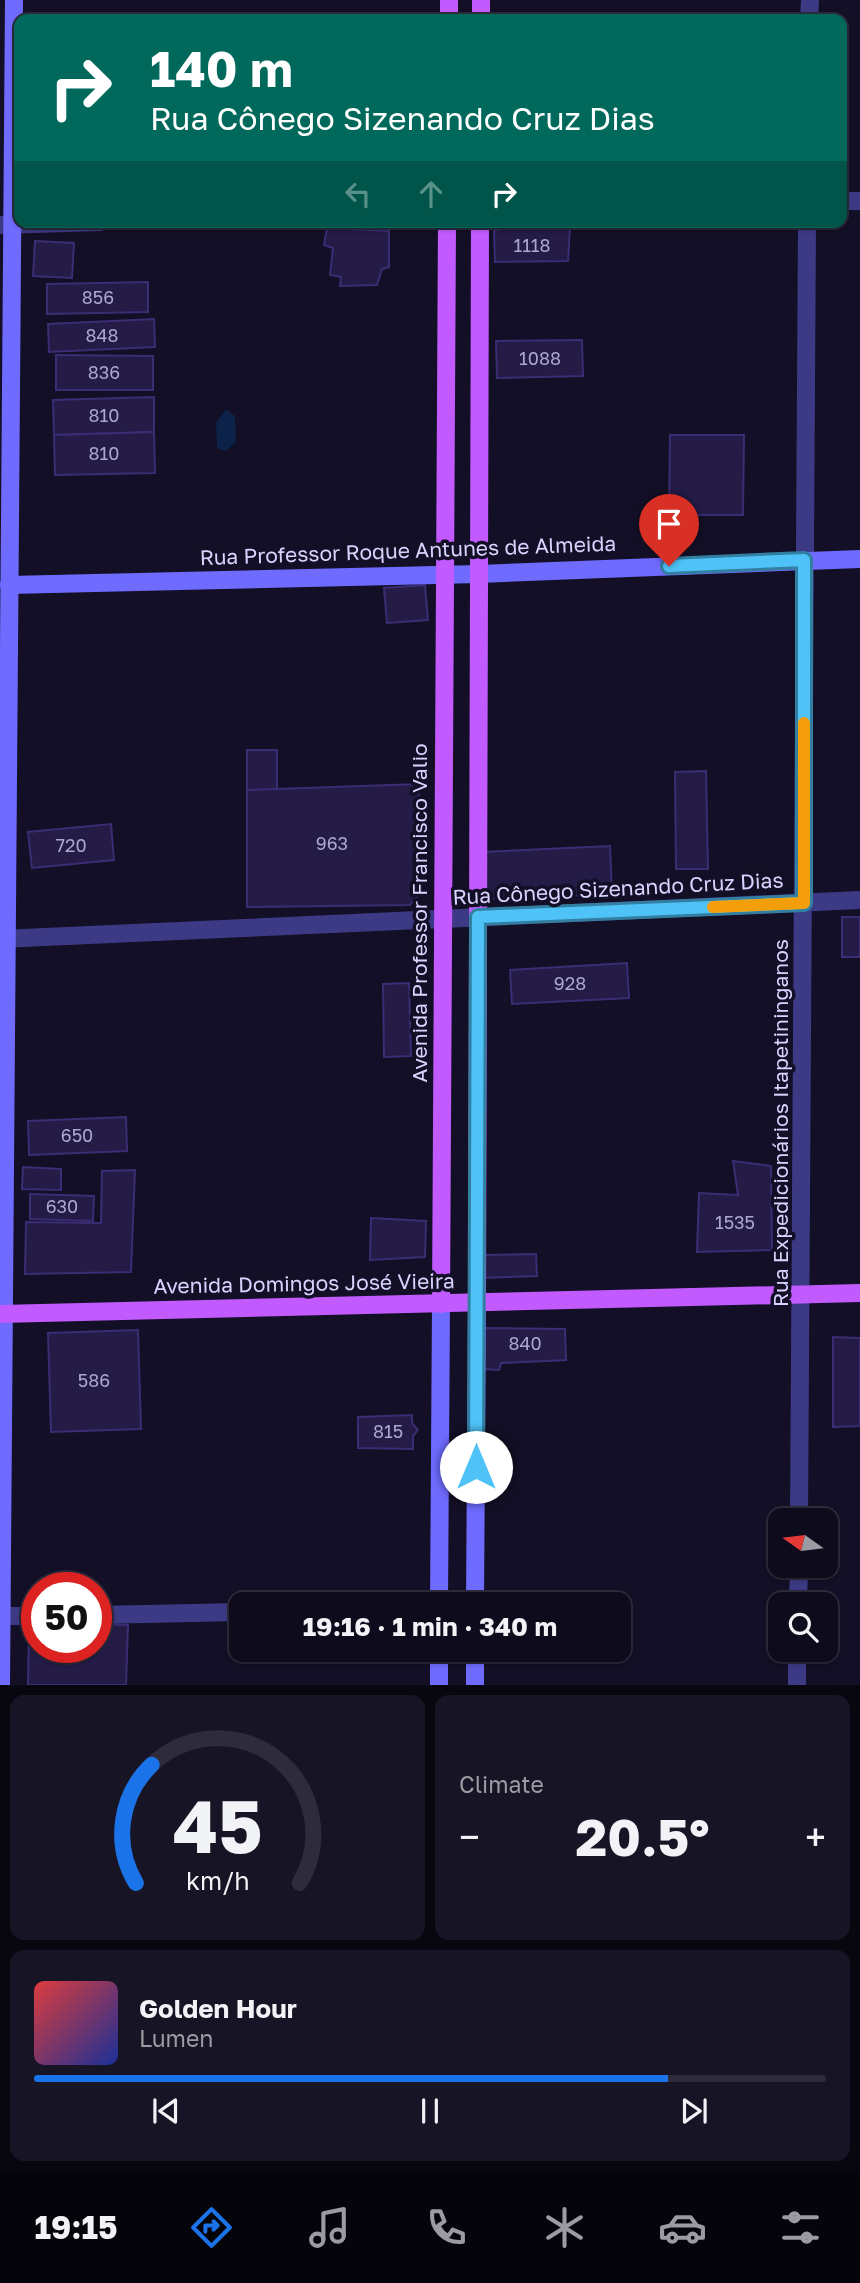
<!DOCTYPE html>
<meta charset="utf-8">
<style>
:root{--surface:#0e0b1c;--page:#171425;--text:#f1f3f6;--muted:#9b9ba3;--line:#2e2b3b;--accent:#1a73e8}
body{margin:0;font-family:"Golos Text",sans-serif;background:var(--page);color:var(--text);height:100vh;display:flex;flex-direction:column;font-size:26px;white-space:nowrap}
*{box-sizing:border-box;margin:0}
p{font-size:23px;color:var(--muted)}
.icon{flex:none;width:38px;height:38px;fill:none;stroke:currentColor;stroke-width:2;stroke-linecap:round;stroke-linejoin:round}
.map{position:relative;height:1685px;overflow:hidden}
.side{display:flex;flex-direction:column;gap:10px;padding:10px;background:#08060f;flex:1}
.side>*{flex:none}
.banner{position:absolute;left:14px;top:14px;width:833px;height:214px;border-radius:14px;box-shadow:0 2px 5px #0004,0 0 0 2px var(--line);background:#00695c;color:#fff;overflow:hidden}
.needle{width:46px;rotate:284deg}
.tools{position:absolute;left:768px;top:1508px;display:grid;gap:14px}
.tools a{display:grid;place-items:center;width:70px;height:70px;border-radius:14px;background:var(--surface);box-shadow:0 2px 5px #0004,0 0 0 2px var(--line);font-size:35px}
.speed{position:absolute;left:21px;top:1572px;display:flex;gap:14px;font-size:35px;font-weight:700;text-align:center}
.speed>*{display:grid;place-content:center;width:91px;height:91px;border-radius:50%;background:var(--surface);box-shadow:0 2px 5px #0004,0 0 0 2px var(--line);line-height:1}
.speed .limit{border:10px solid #d22;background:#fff;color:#111}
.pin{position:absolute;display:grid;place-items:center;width:60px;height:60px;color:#fff;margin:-72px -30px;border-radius:50% 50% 50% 0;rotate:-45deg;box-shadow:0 0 7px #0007}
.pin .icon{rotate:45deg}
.me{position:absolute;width:77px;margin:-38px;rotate:0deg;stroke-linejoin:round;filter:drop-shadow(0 0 5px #0008)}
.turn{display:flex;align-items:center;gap:24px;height:147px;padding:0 21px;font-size:32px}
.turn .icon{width:91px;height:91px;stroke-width:2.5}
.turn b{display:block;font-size:49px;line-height:60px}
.lanes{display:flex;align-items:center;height:66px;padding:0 21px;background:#0003;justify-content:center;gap:35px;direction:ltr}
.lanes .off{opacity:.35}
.big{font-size:52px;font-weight:700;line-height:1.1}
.side .widget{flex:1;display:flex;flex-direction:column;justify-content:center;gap:10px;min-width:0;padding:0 24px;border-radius:14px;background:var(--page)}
.side .dial{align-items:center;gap:0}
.dial svg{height:182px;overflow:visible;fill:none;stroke:var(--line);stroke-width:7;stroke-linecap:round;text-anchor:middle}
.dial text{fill:var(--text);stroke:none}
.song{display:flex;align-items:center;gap:21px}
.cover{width:84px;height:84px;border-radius:10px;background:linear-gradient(135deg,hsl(0 70% 55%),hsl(230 70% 35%))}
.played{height:7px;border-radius:4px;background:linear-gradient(90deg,var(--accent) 80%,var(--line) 80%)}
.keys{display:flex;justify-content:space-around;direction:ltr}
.heat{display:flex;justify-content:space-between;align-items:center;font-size:38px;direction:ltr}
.side .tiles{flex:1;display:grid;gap:10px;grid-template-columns:1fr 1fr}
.widget:last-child{grid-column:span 2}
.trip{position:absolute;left:229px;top:1592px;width:402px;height:70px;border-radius:14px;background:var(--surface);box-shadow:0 2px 5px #0004,0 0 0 2px var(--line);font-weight:700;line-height:70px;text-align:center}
.menu{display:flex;height:112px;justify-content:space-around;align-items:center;background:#06040b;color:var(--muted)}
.menu .icon{width:49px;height:49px}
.menu .active{color:var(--accent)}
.menu b{font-size:32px;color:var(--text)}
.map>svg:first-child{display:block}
</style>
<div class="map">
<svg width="860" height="1685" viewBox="0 0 860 1685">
<rect width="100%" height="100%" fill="#130f26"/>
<polygon fill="#0c2248" points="226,409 235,416 236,442 226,451 217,448 216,423"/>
<g fill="#241b47" stroke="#3b2d73" stroke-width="2">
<polygon points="505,226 570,228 568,261 495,262 494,231"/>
<polygon points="327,228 389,231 389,267 382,269 377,285 340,286 341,277 330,275 333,248 324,245"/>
<polygon points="35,241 74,243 72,278 33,276"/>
<polygon points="148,282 148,312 47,314 47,284"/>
<polygon points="154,319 155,347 49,352 48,324"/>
<polygon points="582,340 583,376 497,378 496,341"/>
<polygon points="56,355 153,356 153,390 56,390"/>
<polygon points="154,397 154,432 54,435 53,400"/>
<polygon points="154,432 155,473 55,475 54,435"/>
<polygon points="670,435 744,435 743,515 669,515"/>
<polygon points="425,585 428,620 387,623 384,588"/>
<rect x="247" y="750" width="30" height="40"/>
<polygon points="706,771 708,869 676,869 675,772"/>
<polygon points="419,784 417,897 410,905 247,907 247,790"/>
<polygon points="111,824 114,860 32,868 28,832"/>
<polygon points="610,846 612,894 486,899 484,852"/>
<rect x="842" y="917" width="18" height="40"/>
<polygon points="627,963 629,998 512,1004 510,970"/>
<polygon points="409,983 411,1056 384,1057 383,984"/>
<polygon points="126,1117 127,1151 29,1155 28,1121"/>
<polygon points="733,1161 771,1166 772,1250 697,1252 699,1193 738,1195"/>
<polygon points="23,1167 61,1169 61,1190 22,1189"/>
<polygon points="135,1170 131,1272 25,1274 26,1222 101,1223 102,1171"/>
<polygon points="30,1194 94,1196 93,1221 30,1219"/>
<polygon points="371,1218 426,1221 425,1257 370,1260"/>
<polygon points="536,1254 537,1276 483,1278 482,1255"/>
<polygon points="484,1328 565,1329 566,1360 501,1363 499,1370 483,1369"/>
<polygon points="138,1330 141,1429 51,1432 48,1333"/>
<polygon points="833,1337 860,1338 860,1426 833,1427"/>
<polygon points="412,1415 412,1423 418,1430 413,1436 413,1449 358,1448 358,1417"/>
<polygon points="29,1623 37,1623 37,1647 96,1647 96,1624 128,1625 126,1685 28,1685"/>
</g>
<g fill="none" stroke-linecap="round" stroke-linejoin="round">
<g stroke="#3d3a85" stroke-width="18">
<polyline points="809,19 810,0"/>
<polyline points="842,201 860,201"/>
<polyline points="0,225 100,222"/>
<polyline points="0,939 860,900"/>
<polyline points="799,1521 807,222"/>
<polyline points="798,1605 799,1566"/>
<polyline points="96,1615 242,1612"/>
<polyline points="2,1616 37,1616"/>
<polyline points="797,1685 797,1650"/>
</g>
<g stroke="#6f6bff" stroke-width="18">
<polyline points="9,585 479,574 860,559"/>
<polyline points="439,1605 441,1304"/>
<polyline points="475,1605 477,1303"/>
<polyline points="1,1685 14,0"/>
<polyline points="439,1685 439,1650"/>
<polyline points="475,1685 475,1650"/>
</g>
<g stroke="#c25bff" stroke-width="18">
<polyline points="449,19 449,0"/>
<polyline points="481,19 481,0"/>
<polyline points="477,1303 480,222"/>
<polyline points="441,1304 447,222"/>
<polyline points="0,1314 860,1293"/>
</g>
</g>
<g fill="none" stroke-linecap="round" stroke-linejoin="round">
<g stroke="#337fa1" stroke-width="18">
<polyline id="route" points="476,1467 478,917 804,903 804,560 669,566"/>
</g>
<use href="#route" stroke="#4fc3f7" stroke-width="12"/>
<polyline stroke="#f59e0b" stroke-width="12" points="713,907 804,903 804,723"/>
</g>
<g text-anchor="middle" stroke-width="7" stroke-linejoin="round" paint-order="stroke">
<g font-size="18" fill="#aca6d1">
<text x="532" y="252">1118</text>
<text x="98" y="304">856</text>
<text x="102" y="342">848</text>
<text x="540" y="365">1088</text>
<text x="104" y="379">836</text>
<text x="104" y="422">810</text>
<text x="104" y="460">810</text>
<text x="332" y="850">963</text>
<text x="71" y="852">720</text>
<text x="570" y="990">928</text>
<text x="77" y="1142">650</text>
<text x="62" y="1213">630</text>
<text x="735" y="1229">1535</text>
<text x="525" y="1350">840</text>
<text x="94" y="1387">586</text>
<text x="388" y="1438">815</text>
</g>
<g font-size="21" fill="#d9d4ff" stroke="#130f26">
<text transform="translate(408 551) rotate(-2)" y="7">Rua Professor Roque Antunes de Almeida</text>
<text transform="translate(618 889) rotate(-3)" y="7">Rua Cônego Sizenando Cruz Dias</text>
<text transform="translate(420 913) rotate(-90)" y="7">Avenida Professor Francisco Valio</text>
<text transform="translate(781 1123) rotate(-90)" y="7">Rua Expedicionários Itapetininganos</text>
<text transform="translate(304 1284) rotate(-1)" y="7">Avenida Domingos José Vieira</text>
</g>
</g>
</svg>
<div class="tools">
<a><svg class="needle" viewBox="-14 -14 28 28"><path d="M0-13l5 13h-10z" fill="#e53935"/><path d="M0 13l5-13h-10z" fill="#9b9ba3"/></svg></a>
<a><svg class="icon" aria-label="search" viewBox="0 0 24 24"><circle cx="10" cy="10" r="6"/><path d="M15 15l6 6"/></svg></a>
</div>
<div class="speed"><div class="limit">50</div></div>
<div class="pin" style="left:669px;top:566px;background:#d93025"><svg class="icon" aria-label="arrive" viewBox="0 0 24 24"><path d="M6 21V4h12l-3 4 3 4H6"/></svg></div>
<svg class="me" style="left:476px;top:1467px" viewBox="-20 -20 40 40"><circle r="19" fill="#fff"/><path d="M0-13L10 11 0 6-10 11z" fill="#4fc3f7"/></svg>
<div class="trip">19:16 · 1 min · 340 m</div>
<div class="banner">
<div class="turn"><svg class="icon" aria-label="right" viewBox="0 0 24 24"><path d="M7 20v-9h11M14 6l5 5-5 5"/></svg><div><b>140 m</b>Rua Cônego Sizenando Cruz Dias</div></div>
<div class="lanes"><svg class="icon off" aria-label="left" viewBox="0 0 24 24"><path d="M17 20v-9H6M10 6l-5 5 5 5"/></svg><svg class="icon off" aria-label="ahead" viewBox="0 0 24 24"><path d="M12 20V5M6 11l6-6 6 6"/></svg><svg class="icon" aria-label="right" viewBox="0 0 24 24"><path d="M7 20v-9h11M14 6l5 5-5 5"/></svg></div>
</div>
</div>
<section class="side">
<div class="tiles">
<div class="widget dial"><svg viewBox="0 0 100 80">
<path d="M14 69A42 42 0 1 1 86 69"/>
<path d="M14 69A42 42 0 0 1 21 17" stroke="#1a73e8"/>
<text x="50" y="56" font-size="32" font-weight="700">45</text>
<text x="50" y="72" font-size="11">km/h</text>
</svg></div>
<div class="widget"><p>Climate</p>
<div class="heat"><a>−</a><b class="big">20.5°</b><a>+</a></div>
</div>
<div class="widget">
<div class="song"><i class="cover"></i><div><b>Golden Hour</b><p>Lumen</p></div></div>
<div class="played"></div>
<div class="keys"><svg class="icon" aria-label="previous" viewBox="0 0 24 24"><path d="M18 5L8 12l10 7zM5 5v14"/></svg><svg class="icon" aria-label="pause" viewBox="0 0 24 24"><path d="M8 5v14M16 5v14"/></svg><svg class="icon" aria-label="next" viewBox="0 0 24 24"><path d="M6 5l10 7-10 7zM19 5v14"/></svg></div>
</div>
</div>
</section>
<nav class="menu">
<b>19:15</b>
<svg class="icon active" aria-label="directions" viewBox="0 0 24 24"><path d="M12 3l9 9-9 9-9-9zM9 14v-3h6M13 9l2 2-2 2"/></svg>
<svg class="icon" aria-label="music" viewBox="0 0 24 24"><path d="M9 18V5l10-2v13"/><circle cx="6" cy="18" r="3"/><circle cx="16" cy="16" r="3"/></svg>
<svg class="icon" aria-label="phone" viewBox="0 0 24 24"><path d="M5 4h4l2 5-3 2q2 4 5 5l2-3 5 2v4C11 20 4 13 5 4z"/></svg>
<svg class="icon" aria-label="climate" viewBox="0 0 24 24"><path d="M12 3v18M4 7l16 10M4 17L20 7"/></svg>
<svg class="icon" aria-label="car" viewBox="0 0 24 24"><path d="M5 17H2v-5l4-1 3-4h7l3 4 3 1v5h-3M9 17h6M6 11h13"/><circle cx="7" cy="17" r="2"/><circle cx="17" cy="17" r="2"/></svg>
<svg class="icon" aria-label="filters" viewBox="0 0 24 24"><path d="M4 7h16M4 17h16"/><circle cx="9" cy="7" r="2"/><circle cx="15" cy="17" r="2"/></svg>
</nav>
